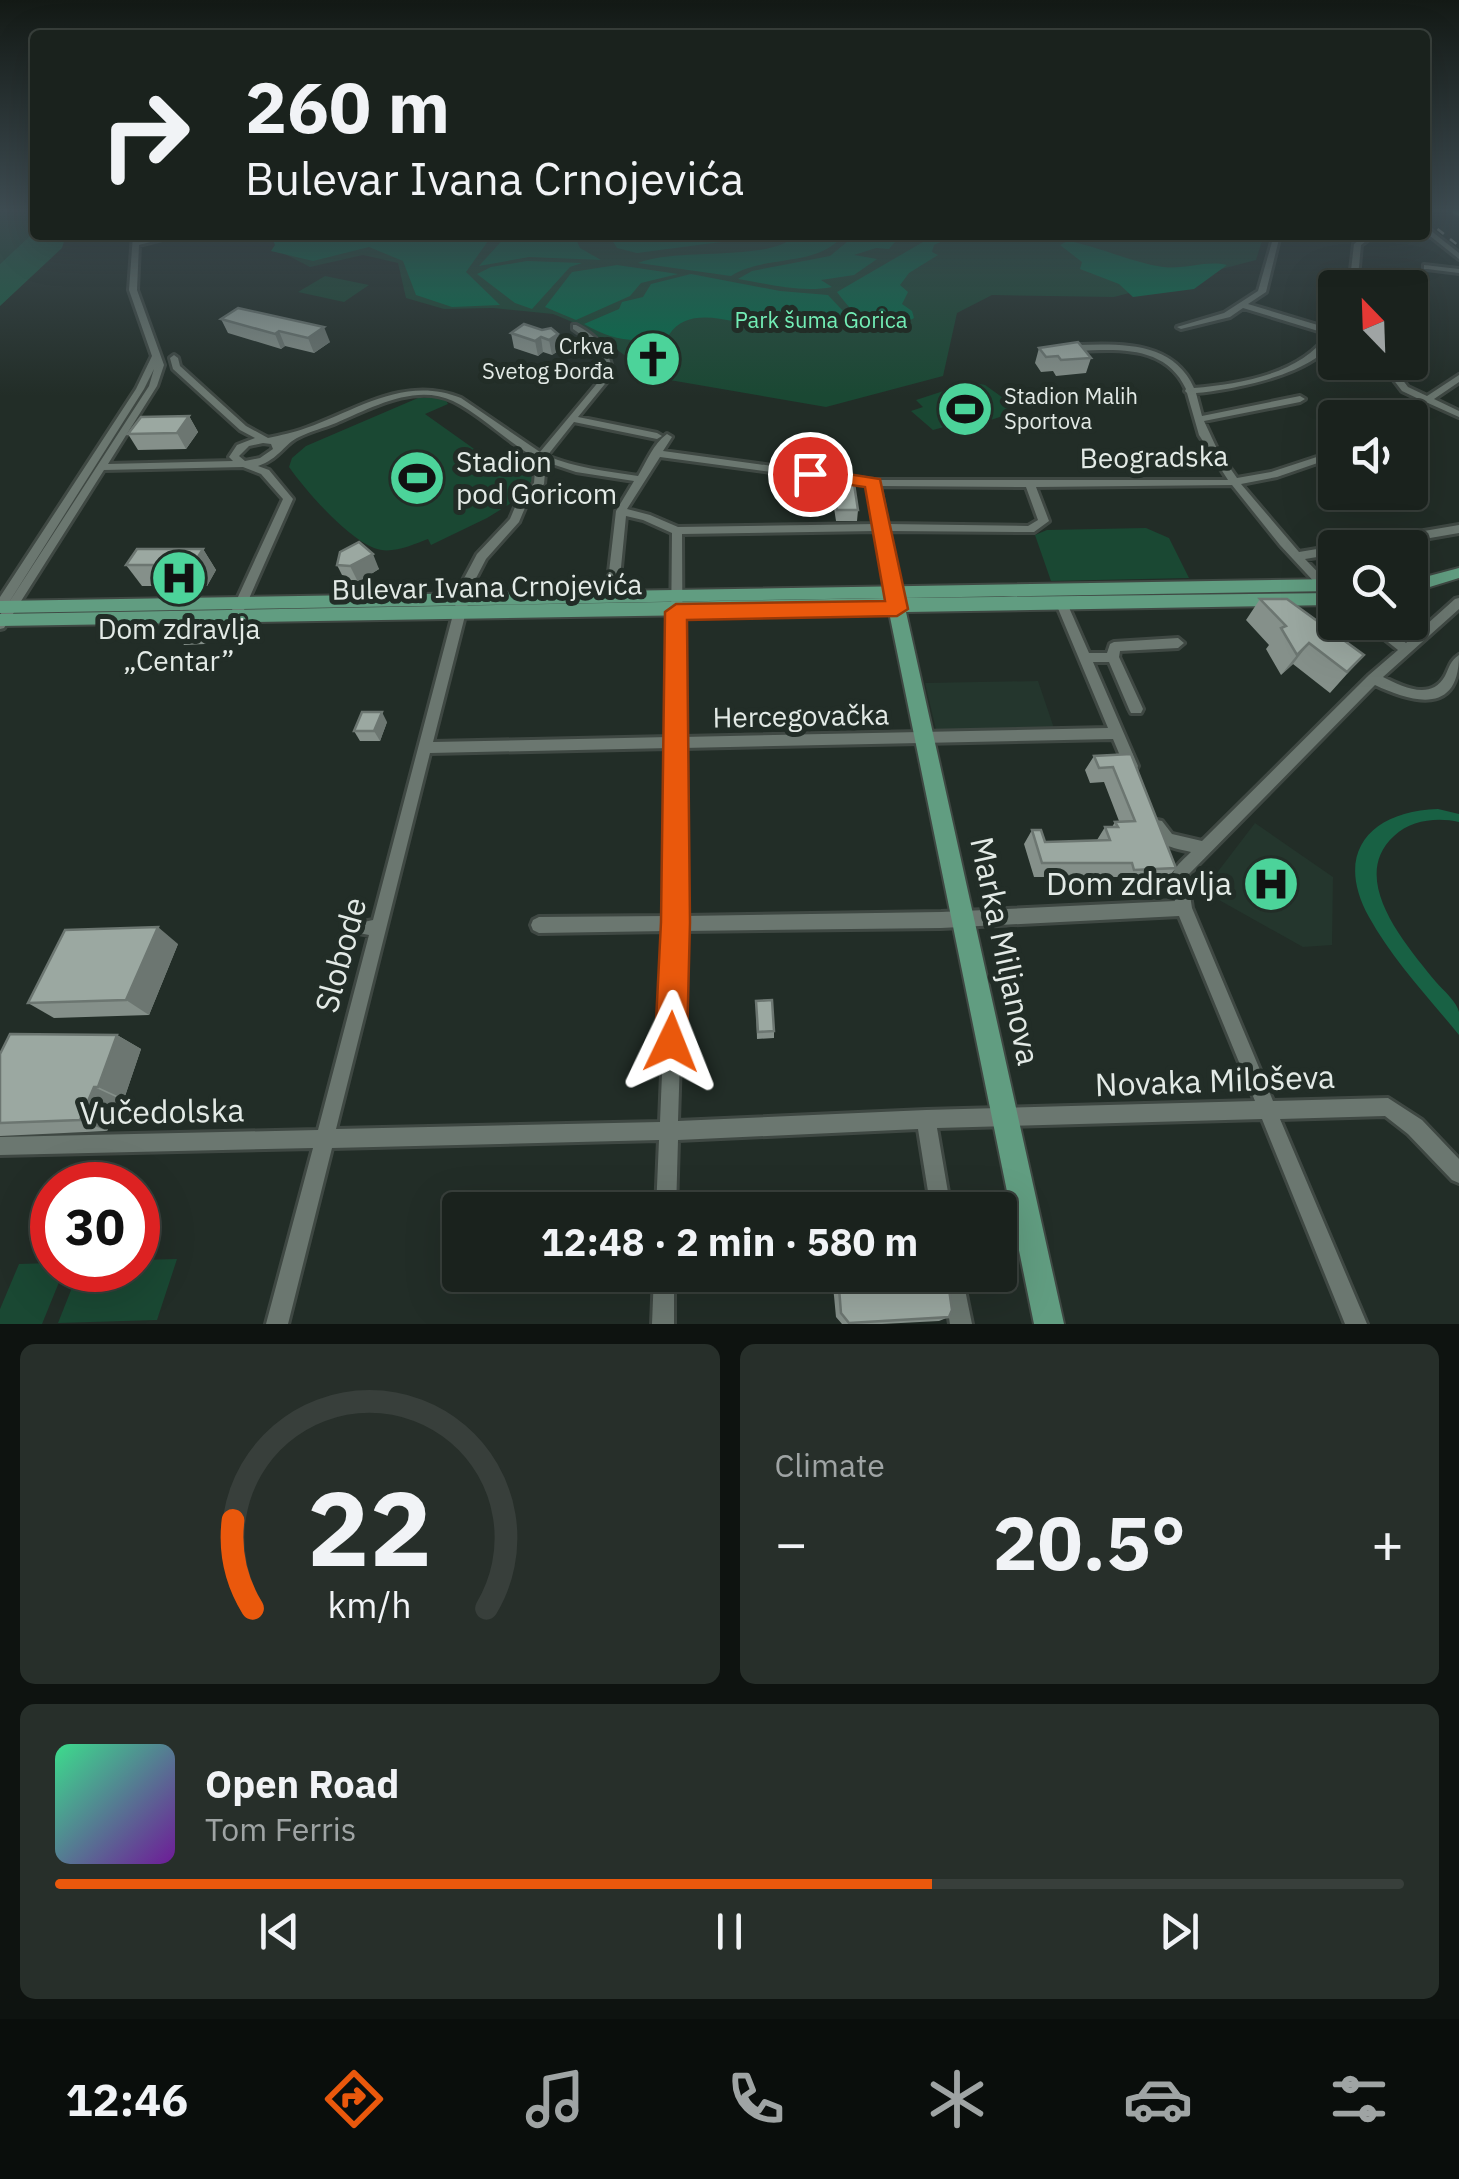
<!DOCTYPE html>
<meta charset="utf-8">
<style>
:root{--surface:#1a221d;--page:#272f2a;--text:#f1f3f6;--muted:#9fa4a4;--line:#383f3b;--accent:#ea580c}
body{margin:0;font-family:"IBM Plex Sans",sans-serif;background:var(--page);color:var(--text);height:100vh;display:flex;flex-direction:column;font-size:38px;white-space:nowrap}
*{box-sizing:border-box;margin:0}
p{font-size:32px;color:var(--muted)}
.icon{flex:none;width:55px;height:55px;fill:none;stroke:currentColor;stroke-width:2;stroke-linecap:round;stroke-linejoin:round}
.map{position:relative;height:1324px;overflow:hidden}
.drawer{display:flex;flex-direction:column;gap:20px;padding:20px;background:#0e1310;flex:1}
.drawer>*{flex:none}
.top-card{position:absolute;left:30px;top:30px;width:1400px;height:210px;border-radius:10px;box-shadow:0 10px 40px #0002,0 0 0 2px var(--line);background:#1a221d;color:var(--text);overflow:hidden}
.needle{width:65px;rotate:337deg}
.controls{position:absolute;left:1318px;top:270px;display:grid;gap:20px}
.controls a{display:grid;place-items:center;width:110px;height:110px;border-radius:10px;background:var(--surface);box-shadow:0 10px 40px #0002,0 0 0 2px var(--line);font-size:50px}
.speed{position:absolute;left:30px;top:1162px;display:flex;gap:20px;font-size:50px;font-weight:700;text-align:center}
.speed>*{display:grid;place-content:center;width:130px;height:130px;border-radius:50%;background:var(--surface);box-shadow:0 10px 40px #0002,0 0 0 2px var(--line);line-height:1}
.speed .limit{border:15px solid #d22;background:#fff;color:#111}
.pin{position:absolute;display:grid;place-items:center;width:85px;height:85px;color:#fff;margin:-42px;border:5px solid #fff;border-radius:50%;box-shadow:0 2px 10px #0007}
.me{position:absolute;width:110px;margin:-55px;rotate:2deg;stroke-linejoin:round;filter:drop-shadow(0 0 8px #0008)}
.turn{display:flex;align-items:center;gap:35px;height:210px;padding:0 50px;font-size:45px}
.turn .icon{width:130px;height:130px;stroke-width:2.5}
.turn b{display:block;font-size:70px;line-height:85px}
.big{font-size:75px;font-weight:800;line-height:1.1}
.drawer .widget{flex:1;display:flex;flex-direction:column;justify-content:center;gap:15px;min-width:0;padding:0 35px;border-radius:15px;background:var(--page)}
.drawer .dial{align-items:center;gap:0}
.dial svg{height:260px;overflow:visible;fill:none;stroke:var(--line);stroke-width:7;stroke-linecap:round;text-anchor:middle}
.dial text{fill:var(--text);stroke:none}
.song{display:flex;align-items:center;gap:30px}
.cover{width:120px;height:120px;border-radius:15px;background:linear-gradient(135deg,hsl(150 70% 55%),hsl(280 70% 35%))}
.played{height:10px;border-radius:5px;background:linear-gradient(90deg,var(--accent) 65%,var(--line) 65%)}
.keys{display:flex;justify-content:space-around;direction:ltr}
.heat{display:flex;justify-content:space-between;align-items:center;font-size:55px;direction:ltr}
.drawer .tiles{flex:1;display:grid;gap:20px;grid-template-columns:1fr 1fr}
.widget:last-child{grid-column:span 2}
.trip{position:absolute;left:442px;top:1192px;width:575px;height:100px;border-radius:10px;background:var(--surface);box-shadow:0 10px 40px #0002,0 0 0 2px var(--line);font-weight:800;line-height:100px;text-align:center}
.tabs{display:flex;height:160px;justify-content:space-around;align-items:center;background:#0a0e0c;color:var(--muted)}
.tabs .icon{width:70px;height:70px}
.tabs .current{color:var(--accent)}
.tabs b{font-size:45px;color:var(--text)}
.map>svg:first-child{display:block}
</style>
<div class="map">
<svg width="1459" height="1324" viewBox="0 0 1459 1324">
<rect width="100%" height="100%" fill="#222d27"/>
<g fill="#24362d">
<polygon points="1038,681 1055,731 937,734 925,683"/>
<polygon points="1255,823 1333,877 1332,945 1303,947 1203,891"/>
</g>
<g fill="#1a4833">
<polygon points="0,211 35,211 35,231 0,264"/>
<polygon points="304,235 1245,235 1262,241 1256,260 1114,297 992,295 957,313 943,376 826,407 658,378 582,326 553,314 493,308 444,309 406,298 398,263 363,255 310,267 279,251"/>
<polygon points="325,276 369,285 344,302 298,292"/>
<polygon points="971,382 985,385 1013,405 1009,414 951,433 944,427 933,430 911,411 923,407 916,400"/>
<path d="M418 398H445L448 404 425 414 508 473 530 461 539 466 535 483 521 490 526 494 487 518 431 545 428 539C412 545 391 555 374 548 346 537 306 491 289 467L292 458 306 446Z"/>
<polygon points="1146,528 1169,538 1189,578 1051,581 1035,535 1047,530"/>
<polygon points="177,1259 157,1320 58,1323 79,1270 138,1270 138,1260"/>
<polygon points="52,1263 52,1270 64,1270 42,1324 0,1324 0,1309 19,1264"/>
</g>
<g fill="#00714b">
<polygon points="271,235 487,235 488,241 466,272 500,305 452,307 416,295 403,261 369,247 313,261 271,251 275,245"/>
<polygon points="507,235 574,235 580,248 601,260 529,257 479,266"/>
<polygon points="619,235 776,235 637,253 617,248 612,240"/>
<path d="M921 235 895 242 889 249 876 248 854 255 877 259 854 275 821 280 832 287C801 293 769 284 738 279L752 271 830 256 854 236Z"/>
<path d="M935 235H956L934 245 932 252 938 255 909 273 900 285 908 292 902 304 912 311 914 318C877 340 859 321 837 292Z"/>
<path d="M794 237 839 240C811 267 763 255 731 276L638 263C677 247 766 262 794 237Z"/>
<path d="M1068 241C1101 247 1130 262 1163 267 1186 270 1205 260 1227 265L1194 289 1133 297 1119 284 1080 269 1082 262 1060 245Z"/>
<polygon points="527,261 582,263 570,267 532,309 515,303 477,274 491,267"/>
<polygon points="617,265 678,274 641,283 630,296 576,320 545,307 572,272"/>
<path d="M691 274 780 291 828 295 843 311V321C830 324 824 321 811 322 801 322 791 330 781 330 748 330 692 299 669 335 636 344 613 341 584 324L619 309 622 302 643 297 651 284Z"/>
</g>
<g fill="#186144">
<polygon points="35,231 35,235 66,235 62,248 0,306 0,264"/>
<path d="M1438 809 1459 814V822C1437 817 1411 820 1394 836 1347 879 1407 946 1436 982 1443 990 1457 1002 1459 1012 1459 1019 1459 1028 1459 1035 1429 998 1392 959 1369 917 1333 852 1371 811 1438 809Z"/>
</g>
<g fill="none" stroke-linecap="round" stroke-linejoin="round">
<g stroke="#3f4843" stroke-width="6">
<g id="minor">
<polygon points="1425,226 1459,253 1459,259 1425,232"/>
<path d="M133 235H139V241L165 235H177L139 245 137 290 164 365 157 386 108 464 233 461 229 457 237 445 255 438 240 430 173 369 170 358 174 355 178 358 180 366 246 426 268 438C281 435 293 433 306 428 357 410 405 375 461 398L540 452 605 374C602 351 591 341 573 329V325H576C597 336 610 350 613 374L578 417 657 433 662 436 657 439 574 422 547 456C576 468 607 471 638 476 647 461 653 444 667 434L672 437 663 451 874 480H1228L1199 435 1187 393 1185 391 1186 389C1166 345 1117 349 1077 351L1073 348 1077 345C1121 344 1173 341 1194 388 1240 384 1301 374 1328 334L1243 308 1230 317 1181 329 1177 327 1224 313 1258 291 1274 235H1280L1266 292 1248 304 1331 329 1335 328C1335 372 1230 390 1196 393L1202 416 1300 396 1305 399 1300 402 1204 421 1218 451 1237 478 1271 472 1335 451V457L1277 477 1241 484 1299 552 1335 546 1339 547 1335 548V554L1305 559 1335 590V601L1331 600 1280 545 1232 485 1036 487 1049 521 1034 532 888 531 900 594 894 598 888 594 877 531 682 534 683 737 1108 728 1057 606 1059 603H1067L1089 653H1107L1110 644 1114 642 1178 638 1184 643 1178 648 1120 651 1119 657 1143 709 1141 713H1131L1129 709 1109 662H1093L1138 766 1136 770 1131 772 1126 770 1113 739 683 748 684 916 941 912 1175 901C1171 871 1169 873 1191 852 1169 847 1161 847 1150 826L1152 821 1157 820 1162 821 1172 834 1202 841 1369 675 1398 650 1363 622H1378L1406 643 1455 599 1459 598V609L1383 677C1403 687 1431 701 1445 676 1450 666 1450 661 1459 655 1459 715 1413 703 1375 685L1187 876 1192 908 1273 1101 1388 1098 1422 1120 1459 1159V1183L1452 1180 1408 1134 1385 1116 1280 1119 1367 1324H1345L1262 1119 937 1128 951 1210H931L918 1129 678 1140 676 1210H656L659 1140 332 1148 288 1324H266L313 1148 0 1155V1137L318 1130 369 935 359 933 357 928 359 923 373 920 461 584 477 554 510 519 518 500 534 483 536 458C507 442 483 416 453 401 415 383 371 408 336 423 324 428 311 431 299 437 285 443 279 459 258 466L269 470 293 499 244 610 238 614 232 610 283 499 261 474 243 467 104 470 4 628 0 629V615L4 609 0 610V597L136 389 152 356 129 290ZM154 369 149 386 6 607 144 389ZM263 443 271 444 273 449 260 458 245 461 239 456 249 446ZM660 457 869 485 876 524 678 527 650 515 627 509ZM546 462 576 472 634 481 616 511 606 598 608 601H616L618 598 626 516 643 520 672 533 670 737 433 742 473 584 486 559 519 522 527 503 544 484ZM880 486 1026 487 1038 520 1028 526 887 524ZM670 748 668 916 539 917 533 920 531 925 533 930 539 933 668 931 660 1122 336 1129 430 753ZM1179 916 1255 1101 926 1110 678 1121 684 931 941 928Z"/>
<polygon points="1366,235 1374,235 1361,245 1357,288 1349,288 1354,244"/>
<polygon points="1424,265 1459,269 1459,273 1427,269 1424,269"/>
<polygon points="1380,362 1389,362 1408,387 1427,396 1459,375 1459,382 1434,399 1459,411 1459,417 1428,403 1407,418 1396,418 1421,400 1402,391"/>
<polygon points="1459,525 1459,533 1372,548 1343,548 1348,544"/>
<polygon points="654,1275 674,1275 674,1324 652,1324"/>
<polygon points="942,1275 962,1275 972,1324 950,1324"/>
</g>
</g>
<g stroke="#3f4843" stroke-width="4">
<g id="major">
<polygon points="1452,211 1459,211 1459,216 1453,213"/>
<polygon points="1459,568 1459,578 1410,593 1410,581"/>
<polygon points="1335,579 1335,591 902,598 1335,593 1335,605 906,612 1064,1324 1034,1324 889,612 0,626 0,614 887,598 0,613 0,601"/>
</g>
</g>
<use href="#minor" fill="#6b7770" fill-rule="evenodd"/>
<use href="#major" fill="#619d81" fill-rule="evenodd"/>
<polyline stroke="#9ba39e" stroke-width="2.5" stroke-dasharray="8 8" stroke-linecap="butt" points="1425,219 1459,246"/>
</g>
<g fill="#85908a">
<polygon points="221,319 330,342 314,353 285,346 281,349 228,333"/>
<polygon points="511,333 558,334 561,349 552,355 543,352 538,356 514,348"/>
<polygon points="1039,348 1091,358 1086,373 1056,376 1053,371 1041,372 1035,363"/>
<polygon points="189,416 198,432 186,449 138,450 128,434"/>
<polygon points="833,485 858,510 857,521 836,521 832,495"/>
<polygon points="359,542 379,569 358,582 345,581 337,565"/>
<polygon points="203,549 216,570 207,586 142,586 126,565"/>
<polygon points="1260,599 1364,655 1330,693 1293,664 1281,675 1266,649 1269,645 1246,620"/>
<polygon points="202,625 210,635 205,644 184,645 177,634"/>
<polygon points="387,722 380,741 360,741 354,731"/>
<polygon points="1131,754 1176,868 1165,881 1124,883 1121,877 1034,877 1024,844 1032,830 1045,842 1097,840 1105,827 1112,827 1115,822 1119,821 1104,782 1090,783 1085,770 1094,756"/>
<polygon points="178,944 149,1015 54,1018 28,1003"/>
<polygon points="756,1001 774,1031 774,1038 757,1039"/>
<polygon points="117,1035 141,1049 124,1099 120,1099 107,1131 0,1136 0,1054"/>
<polygon points="832,1275 947,1275 949,1317 939,1321 882,1324 842,1324 836,1317"/>
</g>
<g fill="#6c7671">
<polygon points="324,327 330,342 314,353 308,338"/>
<polygon points="279,331 285,346 281,349 275,334"/>
<polygon points="558,334 561,349 552,355 549,340"/>
<polygon points="541,337 543,352 538,356 535,341"/>
<polygon points="189,416 198,432 186,449 177,433"/>
<polygon points="203,549 216,570 207,586 193,565"/>
<polygon points="373,554 379,569 358,582 350,566"/>
<polygon points="202,625 210,635 205,644 197,634"/>
<polygon points="1309,643 1293,664 1281,675 1297,655"/>
<polygon points="382,712 387,722 380,741 374,731"/>
<polygon points="158,927 178,944 149,1015 126,1000"/>
<polygon points="117,1035 141,1049 124,1099 98,1087"/>
<polygon points="94,1087 120,1099 107,1131 80,1120"/>
</g>
<g fill="#9ba8a1" stroke="#6c7671" stroke-width="2.5">
<polygon points="238,308 324,327 308,338 279,331 275,334 221,319"/>
<polygon points="524,324 542,330 551,328 558,334 549,340 541,337 535,341 511,333"/>
<polygon points="1078,342 1091,358 1061,360 1058,356 1046,357 1039,348"/>
<polygon points="189,416 177,433 128,434 141,417"/>
<polygon points="854,484 858,510 837,510 833,485"/>
<polygon points="359,542 373,554 350,566 337,565 340,552"/>
<polygon points="137,549 203,549 193,565 126,565"/>
<polygon points="1260,599 1287,599 1364,655 1347,672 1309,643 1297,655 1281,628 1286,626"/>
<polygon points="182,625 202,625 197,634 177,634"/>
<polygon points="362,712 382,712 374,731 354,731"/>
<polygon points="1131,754 1176,868 1134,870 1132,863 1042,863 1032,830 1041,830 1045,842 1110,840 1105,827 1118,827 1115,822 1135,821 1113,767 1099,768 1094,756"/>
<polygon points="158,927 126,1000 28,1003 65,930"/>
<polygon points="772,1000 774,1031 758,1032 756,1001"/>
<polygon points="10,1034 117,1035 98,1087 94,1087 80,1120 0,1123 0,1054"/>
<polygon points="838,1275 947,1275 952,1310 949,1317 849,1323 841,1313"/>
</g>
<linearGradient id="sky" x2="0" y2="1"><stop stop-color="#131915"/><stop offset="0.53" stop-color="#3e4c52"/><stop offset="1" stop-color="#3e4c52" stop-opacity="0"/></linearGradient>
<rect width="1459" height="396" fill="url(#sky)"/>
<polygon fill="#ea580c" stroke="#983908" stroke-width="2.5" points="810,468 880,479 908,609 897,616 687,620 690,922 687,1042 682,1054 671,1058 660,1054 655,1042 661,922 665,612 676,604 885,601 865,487 804,478 804,470"/>
<defs>
<g id="church-disc" transform="scale(2.875)"><circle r="9.5" fill="#4cd39a" stroke="#222d27"/><path d="M-1.2-6h2.4v3.5h3.3v2.4h-3.3V6h-2.4V-.1h-3.3v-2.4h3.3Z" fill="#111"/></g>
<g id="stadium-disc" transform="scale(2.875)"><circle r="9.5" fill="#4cd39a" stroke="#222d27"/><path d="M0-5a6.5 5 0 1 0 0 10a6.5 5 0 1 0 0-10ZM-3.5-1.8h7v3.6h-7Z" fill="#111"/></g>
<g id="hospital-disc" transform="scale(2.875)"><circle r="9.5" fill="#4cd39a" stroke="#222d27"/><path d="M-5-5h3v3.5h4V-5h3V5h-3V1.5h-4V5h-3Z" fill="#111"/></g>
</defs>
<g fill-rule="evenodd">
<use href="#church-disc" x="653" y="359"/>
<use href="#stadium-disc" x="965" y="409"/>
<use href="#stadium-disc" x="417" y="478"/>
<use href="#hospital-disc" x="179" y="578"/>
<use href="#hospital-disc" x="1271" y="884"/>
</g>
<g text-anchor="middle" stroke-width="10" stroke-linejoin="round" paint-order="stroke">
<g font-size="22" fill="#73eeb6" stroke="#222d27">
<text x="821" y="328">Park šuma Gorica</text>
</g>
<g font-size="22" fill="#e3eae6" stroke="#222d27" text-anchor="end">
<text x="614" y="354">Crkva<tspan x="614" dy="25">Svetog Đorđa</tspan></text>
<text x="1004" y="404" text-anchor="start">Stadion Malih<tspan x="1004" dy="25">Sportova</tspan></text>
</g>
<g font-size="28" fill="#e3eae6" stroke="#222d27">
<text transform="translate(1154 457) rotate(-1)" y="10">Beogradska</text>
<text transform="translate(487 587) rotate(-1)" y="10">Bulevar Ivana Crnojevića</text>
<text transform="translate(801 716) rotate(-1)" y="10">Hercegovačka</text>
</g>
<g font-size="28" fill="#e3eae6" stroke="#222d27" text-anchor="start">
<text x="456" y="472">Stadion<tspan x="456" dy="32">pod Goricom</tspan></text>
<text x="179" y="639" text-anchor="middle">Dom zdravlja<tspan x="179" dy="32">„Centar”</tspan></text>
</g>
<g font-size="32" fill="#e3eae6" stroke="#222d27" text-anchor="end">
<text x="1232" y="895">Dom zdravlja</text>
</g>
<g font-size="32" fill="#e3eae6" stroke="#222d27">
<text transform="translate(1005 951) rotate(78)" y="11">Marka Miljanova</text>
<text transform="translate(341 955) rotate(-75)" y="11">Slobode</text>
<text transform="translate(1215 1081) rotate(-2)" y="11">Novaka Miloševa</text>
<text transform="translate(162 1112) rotate(-1)" y="11">Vučedolska</text>
</g>
</g>
</svg>
<div class="controls">
<a><svg class="needle" viewBox="-14 -14 28 28"><path d="M0-13l5 13h-10z" fill="#e53935"/><path d="M0 13l5-13h-10z" fill="#9fa4a4"/></svg></a>
<a><svg class="icon" aria-label="sound" viewBox="0 0 24 24"><path d="M4 9h4l5-4v14l-5-4H4zM17 9q2 3 0 6"/></svg></a>
<a><svg class="icon" aria-label="search" viewBox="0 0 24 24"><circle cx="10" cy="10" r="6"/><path d="M15 15l6 6"/></svg></a>
</div>
<div class="speed"><div class="limit">30</div></div>
<div class="pin" style="left:810px;top:474px;background:#d93025"><svg class="icon" aria-label="arrive" viewBox="0 0 24 24"><path d="M6 21V4h12l-3 4 3 4H6"/></svg></div>
<svg class="me" style="left:671px;top:1042px" viewBox="-20 -20 40 40"><path d="M0-17L14 15 0 8-14 15z" fill="#ea580c" stroke="#fff" stroke-width="4"/></svg>
<div class="trip">12:48 · 2 min · 580 m</div>
<div class="top-card">
<div class="turn"><svg class="icon" aria-label="right" viewBox="0 0 24 24"><path d="M7 20v-9h11M14 6l5 5-5 5"/></svg><div><b>260 m</b>Bulevar Ivana Crnojevića</div></div>
</div>
</div>
<section class="drawer">
<div class="tiles">
<div class="widget dial"><svg viewBox="0 0 100 80">
<path d="M14 69A42 42 0 1 1 86 69"/>
<path d="M14 69A42 42 0 0 1 8 42" stroke="#ea580c"/>
<text x="50" y="56" font-size="32" font-weight="700">22</text>
<text x="50" y="72" font-size="11">km/h</text>
</svg></div>
<div class="widget"><p>Climate</p>
<div class="heat"><a>−</a><b class="big">20.5°</b><a>+</a></div>
</div>
<div class="widget">
<div class="song"><i class="cover"></i><div><b>Open Road</b><p>Tom Ferris</p></div></div>
<div class="played"></div>
<div class="keys"><svg class="icon" aria-label="previous" viewBox="0 0 24 24"><path d="M18 5L8 12l10 7zM5 5v14"/></svg><svg class="icon" aria-label="pause" viewBox="0 0 24 24"><path d="M8 5v14M16 5v14"/></svg><svg class="icon" aria-label="next" viewBox="0 0 24 24"><path d="M6 5l10 7-10 7zM19 5v14"/></svg></div>
</div>
</div>
</section>
<nav class="tabs">
<b>12:46</b>
<svg class="icon current" aria-label="directions" viewBox="0 0 24 24"><path d="M12 3l9 9-9 9-9-9zM9 14v-3h6M13 9l2 2-2 2"/></svg>
<svg class="icon" aria-label="music" viewBox="0 0 24 24"><path d="M9 18V5l10-2v13"/><circle cx="6" cy="18" r="3"/><circle cx="16" cy="16" r="3"/></svg>
<svg class="icon" aria-label="phone" viewBox="0 0 24 24"><path d="M5 4h4l2 5-3 2q2 4 5 5l2-3 5 2v4C11 20 4 13 5 4z"/></svg>
<svg class="icon" aria-label="climate" viewBox="0 0 24 24"><path d="M12 3v18M4 7l16 10M4 17L20 7"/></svg>
<svg class="icon" aria-label="car" viewBox="0 0 24 24"><path d="M5 17H2v-5l4-1 3-4h7l3 4 3 1v5h-3M9 17h6M6 11h13"/><circle cx="7" cy="17" r="2"/><circle cx="17" cy="17" r="2"/></svg>
<svg class="icon" aria-label="filters" viewBox="0 0 24 24"><path d="M4 7h16M4 17h16"/><circle cx="9" cy="7" r="2"/><circle cx="15" cy="17" r="2"/></svg>
</nav>
